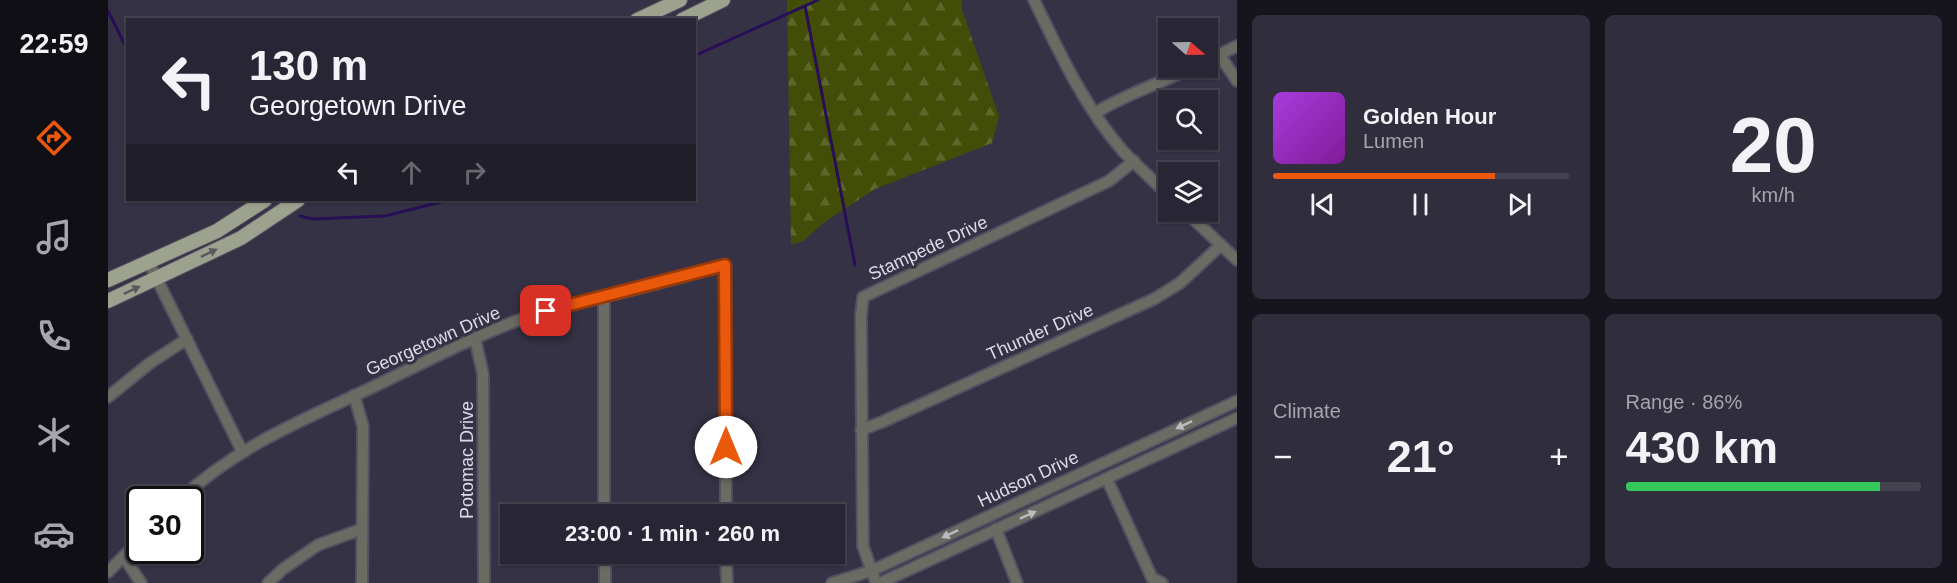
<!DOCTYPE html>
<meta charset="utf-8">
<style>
:root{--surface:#282634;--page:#302e3c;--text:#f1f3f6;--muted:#a5a5ac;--line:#44434f;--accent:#ea580c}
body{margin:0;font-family:Helvetica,sans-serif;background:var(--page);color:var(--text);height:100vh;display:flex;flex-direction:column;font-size:22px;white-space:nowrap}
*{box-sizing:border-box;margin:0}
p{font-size:20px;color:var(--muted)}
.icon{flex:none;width:33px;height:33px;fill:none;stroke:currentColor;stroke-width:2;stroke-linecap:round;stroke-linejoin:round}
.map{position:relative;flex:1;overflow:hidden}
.drawer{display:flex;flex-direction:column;gap:15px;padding:15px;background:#16151d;width:720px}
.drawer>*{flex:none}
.hud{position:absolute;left:18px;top:18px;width:570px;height:183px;border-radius:0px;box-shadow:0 2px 4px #0004,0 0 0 2px var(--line);background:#282634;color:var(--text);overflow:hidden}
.needle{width:39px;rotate:110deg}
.controls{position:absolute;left:1050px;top:18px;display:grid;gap:12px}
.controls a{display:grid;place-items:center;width:60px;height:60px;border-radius:0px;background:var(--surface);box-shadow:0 2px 4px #0004,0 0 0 2px var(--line);font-size:30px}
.speed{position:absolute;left:18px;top:486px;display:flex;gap:12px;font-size:30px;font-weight:700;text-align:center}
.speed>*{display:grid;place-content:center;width:78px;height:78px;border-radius:50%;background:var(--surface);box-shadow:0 2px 4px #0004,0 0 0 2px var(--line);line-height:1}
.speed .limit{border:3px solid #111;border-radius:9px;background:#fff;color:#111}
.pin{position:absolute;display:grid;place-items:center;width:51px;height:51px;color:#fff;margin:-26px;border-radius:12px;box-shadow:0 3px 9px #0006}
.me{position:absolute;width:66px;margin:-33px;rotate:0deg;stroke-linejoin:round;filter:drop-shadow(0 0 4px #0008)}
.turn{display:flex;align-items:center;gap:21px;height:126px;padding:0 24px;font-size:27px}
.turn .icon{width:78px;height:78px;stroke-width:2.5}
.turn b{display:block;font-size:42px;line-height:51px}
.lanes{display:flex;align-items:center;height:57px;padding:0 24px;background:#0003;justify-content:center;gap:30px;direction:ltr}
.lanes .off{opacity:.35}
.big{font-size:45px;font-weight:700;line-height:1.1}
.drawer .widget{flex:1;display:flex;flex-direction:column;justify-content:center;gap:9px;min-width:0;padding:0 21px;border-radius:9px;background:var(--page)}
.drawer .dial{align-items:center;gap:0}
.dial b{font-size:78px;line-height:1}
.song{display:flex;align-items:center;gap:18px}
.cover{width:72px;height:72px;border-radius:9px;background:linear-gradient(135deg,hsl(280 70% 55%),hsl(290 70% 35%))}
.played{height:6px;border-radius:3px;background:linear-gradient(90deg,var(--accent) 75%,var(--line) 75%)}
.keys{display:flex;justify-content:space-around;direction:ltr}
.heat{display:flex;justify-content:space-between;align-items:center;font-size:33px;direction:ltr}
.charge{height:9px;border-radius:4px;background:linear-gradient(90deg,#34c759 86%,var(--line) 0)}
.drawer .tiles{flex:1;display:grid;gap:15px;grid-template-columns:repeat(2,1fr)}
.trip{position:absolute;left:392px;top:504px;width:345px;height:60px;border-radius:0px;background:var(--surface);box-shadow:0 2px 4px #0004,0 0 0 2px var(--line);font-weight:700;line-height:60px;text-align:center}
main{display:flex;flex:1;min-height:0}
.menu{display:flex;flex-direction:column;width:108px;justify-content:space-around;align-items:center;background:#100f15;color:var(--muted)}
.menu .icon{width:42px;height:42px}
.menu .active{color:var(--accent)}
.menu b{font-size:27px;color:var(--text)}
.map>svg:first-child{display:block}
</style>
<main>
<nav class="menu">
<b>22:59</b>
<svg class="icon active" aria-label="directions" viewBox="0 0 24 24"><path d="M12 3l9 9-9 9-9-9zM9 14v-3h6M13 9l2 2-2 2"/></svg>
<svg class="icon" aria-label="music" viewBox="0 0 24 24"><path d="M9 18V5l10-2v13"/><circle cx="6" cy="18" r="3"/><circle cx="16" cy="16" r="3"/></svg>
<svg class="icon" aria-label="phone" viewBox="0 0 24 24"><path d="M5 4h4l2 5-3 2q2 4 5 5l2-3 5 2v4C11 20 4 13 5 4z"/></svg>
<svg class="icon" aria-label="climate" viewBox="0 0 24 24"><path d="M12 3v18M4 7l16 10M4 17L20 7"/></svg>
<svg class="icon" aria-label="car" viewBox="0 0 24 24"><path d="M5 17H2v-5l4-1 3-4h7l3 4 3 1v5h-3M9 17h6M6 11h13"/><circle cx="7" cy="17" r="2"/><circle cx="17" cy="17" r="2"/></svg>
</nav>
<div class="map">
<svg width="1129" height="583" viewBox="0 0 1129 583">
<defs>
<pattern id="forest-firs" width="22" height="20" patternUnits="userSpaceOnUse" patternTransform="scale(1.5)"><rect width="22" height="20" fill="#424d07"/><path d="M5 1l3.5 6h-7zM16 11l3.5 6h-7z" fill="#5d662b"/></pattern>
</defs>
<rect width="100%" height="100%" fill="#353245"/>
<polygon fill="url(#forest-firs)" points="679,0 854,0 854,10 891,116 884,143 767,189 718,221 695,241 683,245"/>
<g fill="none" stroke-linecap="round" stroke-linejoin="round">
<g stroke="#270e56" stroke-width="3">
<polyline points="697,6 747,265"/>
<polyline points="0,11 20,51"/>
<polyline points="586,56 710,0"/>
<polyline points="192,216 205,219 277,216 341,200"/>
</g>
<g stroke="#535062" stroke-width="14">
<g id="minor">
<path d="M926 0C950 50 977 108 1014 150 1029 166 1045 180 1060 195"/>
<polyline points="1111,54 1129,81"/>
<polyline points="1100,60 1129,46"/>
<path d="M987 113C1016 95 1052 83 1084 68"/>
<polyline points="1078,212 1129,260"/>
<polyline points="40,261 134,451"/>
<polyline points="496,297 496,514"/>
<polyline points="367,339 375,374 376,583"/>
<polyline points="246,395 255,426 254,583"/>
<polyline points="0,397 42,363 79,339"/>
<polyline points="753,430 774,422 1046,299 1072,283 1113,245"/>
<polyline points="999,479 1044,578 1054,583"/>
<path d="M71 500C127 449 183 425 250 394 306 368 361 338 419 317 445 307 472 303 498 296 538 287 577 276 617 265L618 514"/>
<polyline points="888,529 909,583"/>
<polyline points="497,554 497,583"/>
<polyline points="618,554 619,583"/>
<polyline points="16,557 33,583"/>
<polyline points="0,572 32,540"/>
<polyline points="160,583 175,569 210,545 254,529"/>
<polyline points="724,583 763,571 1129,401"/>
<polyline points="768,583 755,546 753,316 755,297 1001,181 1026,161"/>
<polyline points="772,583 1129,418"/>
</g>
</g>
<g stroke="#535062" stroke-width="16">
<g id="major">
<polyline points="529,20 572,0"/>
<polyline points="574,20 615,0"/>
<polyline points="0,280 109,231 157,200"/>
<polyline points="0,301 133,238 190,200"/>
</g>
</g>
<use href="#minor" stroke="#6a6c63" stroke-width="10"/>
<use href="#major" stroke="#9da28f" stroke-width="14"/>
</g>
<defs><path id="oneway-solid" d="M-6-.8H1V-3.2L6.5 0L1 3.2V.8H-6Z" transform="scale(1.5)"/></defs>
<g fill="#59595f">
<use href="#oneway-solid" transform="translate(101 253) rotate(-26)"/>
<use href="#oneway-solid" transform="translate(24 290) rotate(-25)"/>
</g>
<g fill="#bababf">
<use href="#oneway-solid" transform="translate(1076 425) rotate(155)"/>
<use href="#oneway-solid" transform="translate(920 515) rotate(-24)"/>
<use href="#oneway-solid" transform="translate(842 534) rotate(155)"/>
</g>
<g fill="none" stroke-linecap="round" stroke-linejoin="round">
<g stroke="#983908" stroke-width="15">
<polyline id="route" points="438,311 617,265 618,447"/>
</g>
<use href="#route" stroke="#ea580c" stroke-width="10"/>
</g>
<g text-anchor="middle" stroke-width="6" stroke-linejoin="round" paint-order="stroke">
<g font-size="18" fill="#dcdbe7" stroke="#353245">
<text transform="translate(820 248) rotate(-25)" y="6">Stampede Drive</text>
<text transform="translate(932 332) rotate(-24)" y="6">Thunder Drive</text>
<text transform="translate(325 341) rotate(-24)" y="6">Georgetown Drive</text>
<text transform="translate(359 460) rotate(-90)" y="6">Potomac Drive</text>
<text transform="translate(920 479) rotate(-25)" y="6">Hudson Drive</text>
</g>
</g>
</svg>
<div class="controls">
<a><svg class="needle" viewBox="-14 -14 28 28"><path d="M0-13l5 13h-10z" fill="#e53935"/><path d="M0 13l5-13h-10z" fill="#a5a5ac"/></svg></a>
<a><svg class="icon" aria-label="search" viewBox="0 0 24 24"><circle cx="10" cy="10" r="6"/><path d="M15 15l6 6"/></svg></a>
<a><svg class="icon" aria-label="layers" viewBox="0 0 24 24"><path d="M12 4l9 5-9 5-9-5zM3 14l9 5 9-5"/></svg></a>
</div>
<div class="speed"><div class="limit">30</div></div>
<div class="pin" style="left:438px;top:311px;background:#d93025"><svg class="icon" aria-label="arrive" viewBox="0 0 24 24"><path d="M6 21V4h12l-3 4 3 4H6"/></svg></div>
<svg class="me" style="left:618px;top:447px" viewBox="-20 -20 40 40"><circle r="19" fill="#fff"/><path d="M0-13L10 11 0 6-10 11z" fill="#ea580c"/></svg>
<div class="trip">23:00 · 1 min · 260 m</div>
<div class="hud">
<div class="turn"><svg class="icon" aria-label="left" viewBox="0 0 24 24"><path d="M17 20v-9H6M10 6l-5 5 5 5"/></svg><div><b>130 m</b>Georgetown Drive</div></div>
<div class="lanes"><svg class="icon" aria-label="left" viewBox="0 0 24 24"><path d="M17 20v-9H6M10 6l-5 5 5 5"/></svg><svg class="icon off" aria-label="ahead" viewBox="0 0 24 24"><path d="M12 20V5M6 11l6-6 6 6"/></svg><svg class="icon off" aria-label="right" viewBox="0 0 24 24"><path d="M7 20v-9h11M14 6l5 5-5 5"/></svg></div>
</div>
</div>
<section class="drawer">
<div class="tiles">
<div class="widget">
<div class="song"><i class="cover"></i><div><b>Golden Hour</b><p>Lumen</p></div></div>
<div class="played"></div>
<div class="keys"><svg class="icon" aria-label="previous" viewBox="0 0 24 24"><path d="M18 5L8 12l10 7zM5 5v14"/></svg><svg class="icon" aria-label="pause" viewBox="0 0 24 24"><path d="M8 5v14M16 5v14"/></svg><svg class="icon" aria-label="next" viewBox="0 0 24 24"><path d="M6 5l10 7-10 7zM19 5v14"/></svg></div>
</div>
<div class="widget dial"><b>20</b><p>km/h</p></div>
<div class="widget"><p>Climate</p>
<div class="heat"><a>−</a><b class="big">21°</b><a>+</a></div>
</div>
<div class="widget"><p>Range · 86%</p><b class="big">430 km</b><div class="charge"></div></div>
</div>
</section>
</main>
